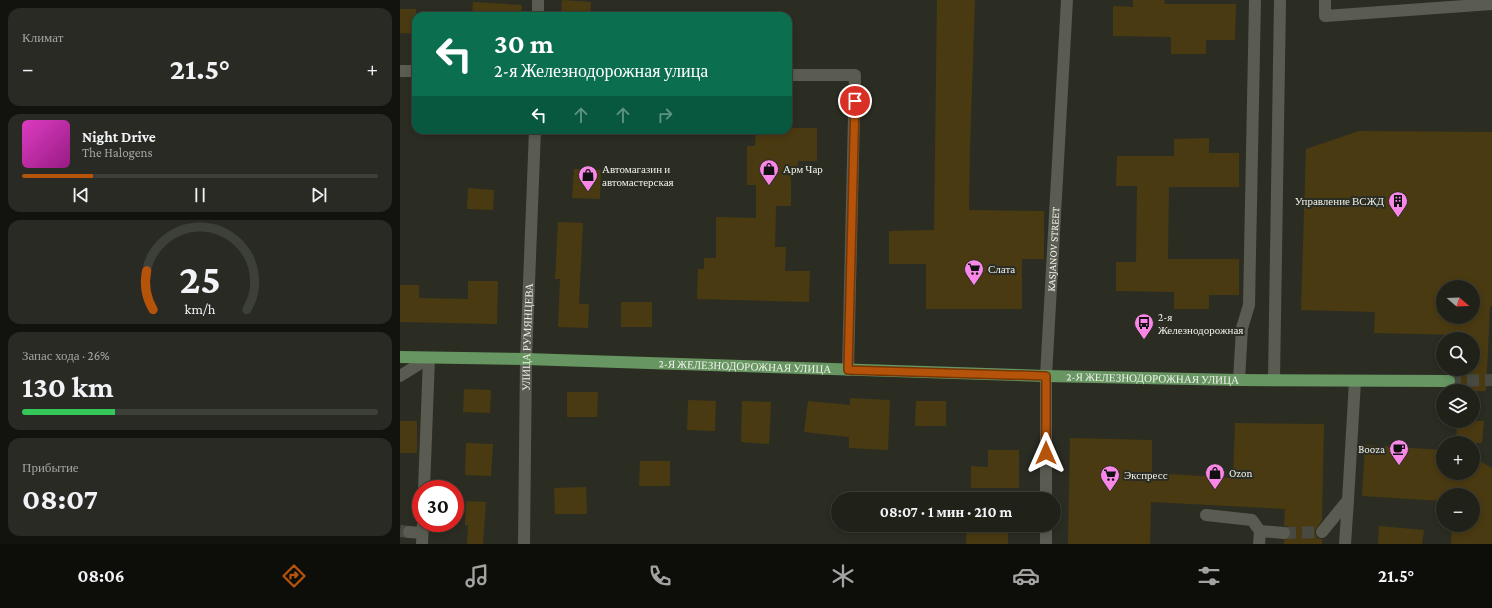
<!DOCTYPE html>
<html lang="ru">
<meta charset="utf-8">
<style>
:root{--surface:#20221a;--page:#282a23;--text:#f1f3f6;--muted:#a2a4a2;--line:#3d3f39;--accent:#b45309}
body{margin:0;font-family:"Crimson Pro",serif;background:var(--page);color:var(--text);height:100vh;display:flex;flex-direction:column;font-size:15px;white-space:nowrap}
*{box-sizing:border-box;margin:0}
p{font-size:13px;color:var(--muted)}
.icon{flex:none;width:22px;height:22px;fill:none;stroke:currentColor;stroke-width:2;stroke-linecap:round;stroke-linejoin:round}
.map{position:relative;flex:1;overflow:hidden}
.sheet{display:flex;flex-direction:column;gap:8px;padding:8px;background:#12130e;width:400px}
.sheet>*{flex:none}
.hud{position:absolute;left:12px;top:12px;width:380px;height:122px;border-radius:12px;box-shadow:0 2px 6px #0003,0 0 0 1px var(--line);background:#0b6e4f;color:#fff;overflow:hidden}
.needle{width:26px;rotate:109deg}
.buttons{position:absolute;left:1036px;top:280px;display:grid;gap:8px}
.buttons a{display:grid;place-items:center;width:44px;height:44px;border-radius:50%;background:var(--surface);box-shadow:0 2px 6px #0003,0 0 0 1px var(--line);font-size:20px}
.speed{position:absolute;left:12px;top:480px;display:flex;gap:8px;font-size:20px;font-weight:700;text-align:center}
.speed>*{display:grid;place-content:center;width:52px;height:52px;border-radius:50%;background:var(--surface);box-shadow:0 2px 6px #0003,0 0 0 1px var(--line);line-height:1}
.speed .limit{border:6px solid #d22;background:#fff;color:#111}
.pin{position:absolute;display:grid;place-items:center;width:34px;height:34px;color:#fff;margin:-17px;border:2px solid #fff;border-radius:50%;box-shadow:0 1px 4px #0007}
.me{position:absolute;width:44px;margin:-22px;rotate:0deg;stroke-linejoin:round;filter:drop-shadow(0 0 3px #0008)}
.turn{display:flex;align-items:center;gap:14px;height:84px;padding:0 16px;font-size:18px}
.turn .icon{width:52px;height:52px;stroke-width:2.5}
.turn b{display:block;font-size:28px;line-height:34px}
.lanes{display:flex;align-items:center;height:38px;padding:0 16px;background:#0003;justify-content:center;gap:20px;direction:ltr}
.lanes .off{opacity:.35}
.big{font-size:30px;font-weight:700;line-height:1.1}
.sheet .tile{flex:1;display:flex;flex-direction:column;justify-content:center;gap:6px;min-width:0;padding:0 14px;border-radius:12px;background:var(--page)}
.sheet .dial{align-items:center;gap:0}
.dial svg{height:104px;overflow:visible;fill:none;stroke:var(--line);stroke-width:7;stroke-linecap:round;text-anchor:middle}
.dial text{fill:var(--text);stroke:none}
.song{display:flex;align-items:center;gap:12px}
.cover{width:48px;height:48px;border-radius:6px;background:linear-gradient(135deg,hsl(310 70% 55%),hsl(310 70% 35%))}
.played{height:4px;border-radius:2px;background:linear-gradient(90deg,var(--accent) 20%,var(--line) 20%)}
.keys{display:flex;justify-content:space-around;direction:ltr}
.heat{display:flex;justify-content:space-between;align-items:center;font-size:22px;direction:ltr}
.charge{height:6px;border-radius:3px;background:linear-gradient(90deg,#34c759 26%,var(--line) 0)}
.trip{position:absolute;left:431px;top:492px;width:230px;height:40px;border-radius:20px;background:var(--surface);box-shadow:0 2px 6px #0003,0 0 0 1px var(--line);font-weight:700;line-height:40px;text-align:center}
.menu{display:flex;height:64px;justify-content:space-around;align-items:center;background:#0d0e0a;color:var(--muted)}
.menu .icon{width:28px;height:28px}
.menu .current{color:var(--accent)}
.menu b{font-size:18px;color:var(--text)}
main{display:flex;flex:1;min-height:0}
.map>svg:first-child{display:block}
</style>
<main>
<section class="sheet">
<div class="tile"><p>Климат</p>
<div class="heat"><a>−</a><b class="big">21.5°</b><a>+</a></div>
</div>
<div class="tile">
<div class="song"><i class="cover"></i><div><b>Night Drive</b><p>The Halogens</p></div></div>
<div class="played"></div>
<div class="keys"><svg class="icon" aria-label="previous" viewBox="0 0 24 24"><path d="M18 5L8 12l10 7zM5 5v14"/></svg><svg class="icon" aria-label="pause" viewBox="0 0 24 24"><path d="M8 5v14M16 5v14"/></svg><svg class="icon" aria-label="next" viewBox="0 0 24 24"><path d="M6 5l10 7-10 7zM19 5v14"/></svg></div>
</div>
<div class="tile dial"><svg viewBox="0 0 100 80">
<path d="M14 69A42 42 0 1 1 86 69"/>
<path d="M14 69A42 42 0 0 1 9 39" stroke="#b45309"/>
<text x="50" y="56" font-size="32" font-weight="700">25</text>
<text x="50" y="72" font-size="11">km/h</text>
</svg></div>
<div class="tile"><p>Запас хода · 26%</p><b class="big">130 km</b><div class="charge"></div></div>
<div class="tile"><p>Прибытие</p><b class="big">08:07</b></div>
</section>
<div class="map">
<svg width="1092" height="544" viewBox="0 0 1092 544">
<rect width="100%" height="100%" fill="#2b2d23"/>
<g fill="#4a3a12" fill-rule="evenodd">
<polygon points="162,0 191,2 190,16 161,16"/>
<polygon points="537,0 575,0 570,148 569,210 644,211 644,259 622,259 622,309 526,309 526,264 489,264 489,231 534,230"/>
<polygon points="733,0 765,0 764,4 836,4 835,40 806,40 806,54 771,54 771,37 713,36 713,6 733,7"/>
<polygon points="73,2 122,5 121,16 72,16"/>
<polygon points="0,9 16,9 16,34 0,33"/>
<polygon points="388,128 417,128 417,161 398,161 398,175 391,175 391,206 376,206 375,247 386,247 385,271 410,271 409,302 297,299 298,269 304,269 304,258 316,258 316,217 356,218 356,185 347,185 347,146 355,146 356,130 388,130"/>
<path d="M959 131 1092 132V306L1090 307 1086 391H1059L1060 369H1073V339H1062V335L974 333 975 312 901 310 906 149ZM1043 287H1073V317H1043Z"/>
<polygon points="809,138 809,153 839,153 839,187 769,187 768,259 839,259 839,295 809,295 809,309 774,309 774,292 716,291 716,262 736,262 737,186 716,186 717,156 774,156 774,139"/>
<polygon points="174,169 201,170 200,199 172,198"/>
<polygon points="68,188 94,190 93,210 67,209"/>
<polygon points="158,222 183,223 179,304 189,304 188,328 158,327 160,279 155,279"/>
<polygon points="68,281 98,281 97,324 0,322 0,285 19,285 19,298 68,299"/>
<rect x="221" y="302" width="31" height="25"/>
<polygon points="64,389 91,390 90,413 63,412"/>
<polygon points="167,392 198,392 197,417 167,417"/>
<polygon points="450,398 490,400 488,450 449,448 449,437 404,432 408,401 450,405"/>
<polygon points="288,400 316,401 315,431 287,430"/>
<polygon points="342,401 371,402 369,444 341,442"/>
<polygon points="516,401 546,401 546,426 515,426"/>
<rect x="0" y="421" width="17" height="32"/>
<polygon points="1057,421 1084,421 1082,443 1056,443"/>
<polygon points="835,423 924,424 922,520 915,531 917,538 922,539 922,544 884,544 884,540 890,538 891,533 889,527 884,526 885,509 751,502 750,544 668,544 670,438 752,440 752,473 833,478"/>
<polygon points="66,443 93,444 91,476 65,475"/>
<polygon points="965,445 1043,450 1043,473 1073,473 1073,457 1092,468 1092,544 1051,544 1052,525 1073,525 1073,495 1043,495 1043,501 962,496"/>
<polygon points="588,450 619,450 619,488 571,488 571,466 588,467"/>
<polygon points="240,461 270,461 270,486 239,486"/>
<polygon points="186,487 187,514 155,514 154,488"/>
<polygon points="66,501 86,502 83,544 67,544 68,525 65,525"/>
<polygon points="567,525 608,525 608,544 566,544"/>
<polygon points="979,526 1024,530 1022,544 978,544"/>
</g>
<g fill="none" stroke-linecap="round" stroke-linejoin="round">
<g stroke="#484a41" stroke-width="12" stroke-dasharray="12 6" stroke-linecap="butt">
<polyline points="0,531 9,532"/>
<polyline points="884,533 922,532"/>
</g>
<polyline stroke="#484a41" stroke-width="12" stroke-dasharray="12 6" stroke-linecap="butt" points="1049,381 1092,380"/>
<g stroke="#5a5c51" stroke-width="12">
<polyline points="925,0 925,16 1092,4"/>
<polyline points="138,16 138,0"/>
<polyline points="0,71 16,71"/>
<polyline points="388,75 455,75 448,370"/>
<polyline points="0,376 29,358 24,489"/>
<polyline points="839,380 842,328 849,305 855,0"/>
<polyline points="874,380 880,0"/>
<path id="s1" d="M646 499V376L667 0"/>
<polyline points="806,515 852,520 860,531"/>
<polyline points="9,532 22,533"/>
<polyline points="922,532 948,500 955,381"/>
<polyline points="22,544 23,523"/>
<path id="s2" d="M124 544 126 359 135 130"/>
<polyline points="646,544 646,525"/>
<polyline points="859,544 860,531 884,533"/>
<polyline points="945,544 948,500"/>
</g>
<path stroke="#679662" stroke-width="12" id="s3" d="M0 357 126 359 646 376 839 380 1049 381"/>
</g>
<g fill="none" stroke-linecap="round" stroke-linejoin="round">
<g stroke="#753606" stroke-width="10">
<polyline id="route" points="455,101 448,370 646,376 646,453"/>
</g>
<use href="#route" stroke="#b45309" stroke-width="7"/>
</g>
<defs>
<g id="shop-pin" transform="scale(1)"><path d="M0 17L-7.5 6A9.5 9.5 0 1 1 7.5 6Z" fill="#f987e8" stroke="#2b2d23"/><path d="M-5-2.5h2.3a2.7 3.5 0 0 1 5.4 0H5L5.5 6h-11ZM-1.5-2.5h3a1.5 2.3 0 0 0-3 0Z" fill="#111"/></g>
<g id="building-pin" transform="scale(1)"><path d="M0 17L-7.5 6A9.5 9.5 0 1 1 7.5 6Z" fill="#f987e8" stroke="#2b2d23"/><path d="M-4-6H4V6H1V3H-1V6H-4ZM-2.5-4.3h1.7v1.8h-1.7ZM.8-4.3h1.7v1.8H.8ZM-2.5-1h1.7V.8h-1.7ZM.8-1h1.7V.8H.8Z" fill="#111"/></g>
<g id="supermarket-pin" transform="scale(1)"><path d="M0 17L-7.5 6A9.5 9.5 0 1 1 7.5 6Z" fill="#f987e8" stroke="#2b2d23"/><path d="M-6-5.5h2.5l.6 2H6L4.5 2H-2.5L-4.4-4H-6ZM-1.5 3.2a1.3 1.3 0 1 0 .1 0ZM3 3.2a1.3 1.3 0 1 0 .1 0Z" fill="#111"/></g>
<g id="bus-pin" transform="scale(1)"><path d="M0 17L-7.5 6A9.5 9.5 0 1 1 7.5 6Z" fill="#f987e8" stroke="#2b2d23"/><path d="M-5-6H5V4H4V6H2V4H-2V6H-4V4H-5ZM-3.5-4V0h7V-4ZM-3.5 1.2v1.5H-2V1.2ZM2 1.2v1.5H3.5V1.2Z" fill="#111"/></g>
<g id="cafe-pin" transform="scale(1)"><path d="M0 17L-7.5 6A9.5 9.5 0 1 1 7.5 6Z" fill="#f987e8" stroke="#2b2d23"/><path d="M-5.5-4.5H6V0H3Q3 3.5 0 3.5H-2.5Q-5.5 3.5-5.5 0ZM3-3.2v2h1.7v-2ZM-6 4.5H4V6H-6Z" fill="#111"/></g>
</defs>
<g fill-rule="evenodd">
<use href="#shop-pin" x="369" y="169"/>
<use href="#shop-pin" x="188" y="175"/>
<use href="#building-pin" x="998" y="201"/>
<use href="#supermarket-pin" x="574" y="269"/>
<use href="#bus-pin" x="744" y="323"/>
<use href="#cafe-pin" x="999" y="449"/>
<use href="#shop-pin" x="815" y="473"/>
<use href="#supermarket-pin" x="710" y="475"/>
</g>
<g text-anchor="middle" stroke-width="4" stroke-linejoin="round" paint-order="stroke">
<g font-size="11" fill="#eff1ea" stroke="#2b2d23" text-anchor="start">
<text x="202" y="173">Автомагазин и<tspan x="202" dy="13">автомастерская</tspan></text>
<text x="383" y="173">Арм Чар</text>
<text x="984" y="205" text-anchor="end">Управление ВСЖД</text>
<text x="588" y="273">Слата</text>
<text x="758" y="321">2-я<tspan x="758" dy="13">Железнодорожная</tspan></text>
<text x="985" y="453" text-anchor="end">Booza</text>
<text x="829" y="477">Ozon</text>
<text x="724" y="479">Экспресс</text>
</g>
<g font-size="11" fill="#eff1ea" stroke="#2b2d23">
<text dy="4" stroke="none"><textPath href="#s1" startOffset="250">KASJANOV STREET</textPath></text>
<text dy="4" stroke="none"><textPath href="#s2" startOffset="207">УЛИЦА РУМЯНЦЕВА</textPath></text>
<text dy="4" stroke="none"><textPath href="#s3" startOffset="345">2-Я ЖЕЛЕЗНОДОРОЖНАЯ УЛИЦА</textPath></text>
<text dy="4" stroke="none"><textPath href="#s3" startOffset="753">2-Я ЖЕЛЕЗНОДОРОЖНАЯ УЛИЦА</textPath></text>
</g>
</g>
</svg>
<div class="buttons">
<a><svg class="needle" viewBox="-14 -14 28 28"><path d="M0-13l5 13h-10z" fill="#e53935"/><path d="M0 13l5-13h-10z" fill="#a2a4a2"/></svg></a>
<a><svg class="icon" aria-label="search" viewBox="0 0 24 24"><circle cx="10" cy="10" r="6"/><path d="M15 15l6 6"/></svg></a>
<a><svg class="icon" aria-label="layers" viewBox="0 0 24 24"><path d="M12 4l9 5-9 5-9-5zM3 14l9 5 9-5"/></svg></a>
<a>+</a>
<a>−</a>
</div>
<div class="speed"><div class="limit">30</div></div>
<div class="pin" style="left:455px;top:101px;background:#d93025"><svg class="icon" aria-label="arrive" viewBox="0 0 24 24"><path d="M6 21V4h12l-3 4 3 4H6"/></svg></div>
<svg class="me" style="left:646px;top:453px" viewBox="-20 -20 40 40"><path d="M0-17L14 15 0 8-14 15z" fill="#b45309" stroke="#fff" stroke-width="4"/></svg>
<div class="trip">08:07 · 1 мин · 210 m</div>
<div class="hud">
<div class="turn"><svg class="icon" aria-label="left" viewBox="0 0 24 24"><path d="M17 20v-9H6M10 6l-5 5 5 5"/></svg><div><b>30 m</b>2-я Железнодорожная улица</div></div>
<div class="lanes"><svg class="icon" aria-label="left" viewBox="0 0 24 24"><path d="M17 20v-9H6M10 6l-5 5 5 5"/></svg><svg class="icon off" aria-label="ahead" viewBox="0 0 24 24"><path d="M12 20V5M6 11l6-6 6 6"/></svg><svg class="icon off" aria-label="ahead" viewBox="0 0 24 24"><path d="M12 20V5M6 11l6-6 6 6"/></svg><svg class="icon off" aria-label="right" viewBox="0 0 24 24"><path d="M7 20v-9h11M14 6l5 5-5 5"/></svg></div>
</div>
</div>
</main>
<nav class="menu">
<b>08:06</b>
<svg class="icon current" aria-label="directions" viewBox="0 0 24 24"><path d="M12 3l9 9-9 9-9-9zM9 14v-3h6M13 9l2 2-2 2"/></svg>
<svg class="icon" aria-label="music" viewBox="0 0 24 24"><path d="M9 18V5l10-2v13"/><circle cx="6" cy="18" r="3"/><circle cx="16" cy="16" r="3"/></svg>
<svg class="icon" aria-label="phone" viewBox="0 0 24 24"><path d="M5 4h4l2 5-3 2q2 4 5 5l2-3 5 2v4C11 20 4 13 5 4z"/></svg>
<svg class="icon" aria-label="climate" viewBox="0 0 24 24"><path d="M12 3v18M4 7l16 10M4 17L20 7"/></svg>
<svg class="icon" aria-label="car" viewBox="0 0 24 24"><path d="M5 17H2v-5l4-1 3-4h7l3 4 3 1v5h-3M9 17h6M6 11h13"/><circle cx="7" cy="17" r="2"/><circle cx="17" cy="17" r="2"/></svg>
<svg class="icon" aria-label="filters" viewBox="0 0 24 24"><path d="M4 7h16M4 17h16"/><circle cx="9" cy="7" r="2"/><circle cx="15" cy="17" r="2"/></svg>
<b>21.5°</b>
</nav>
